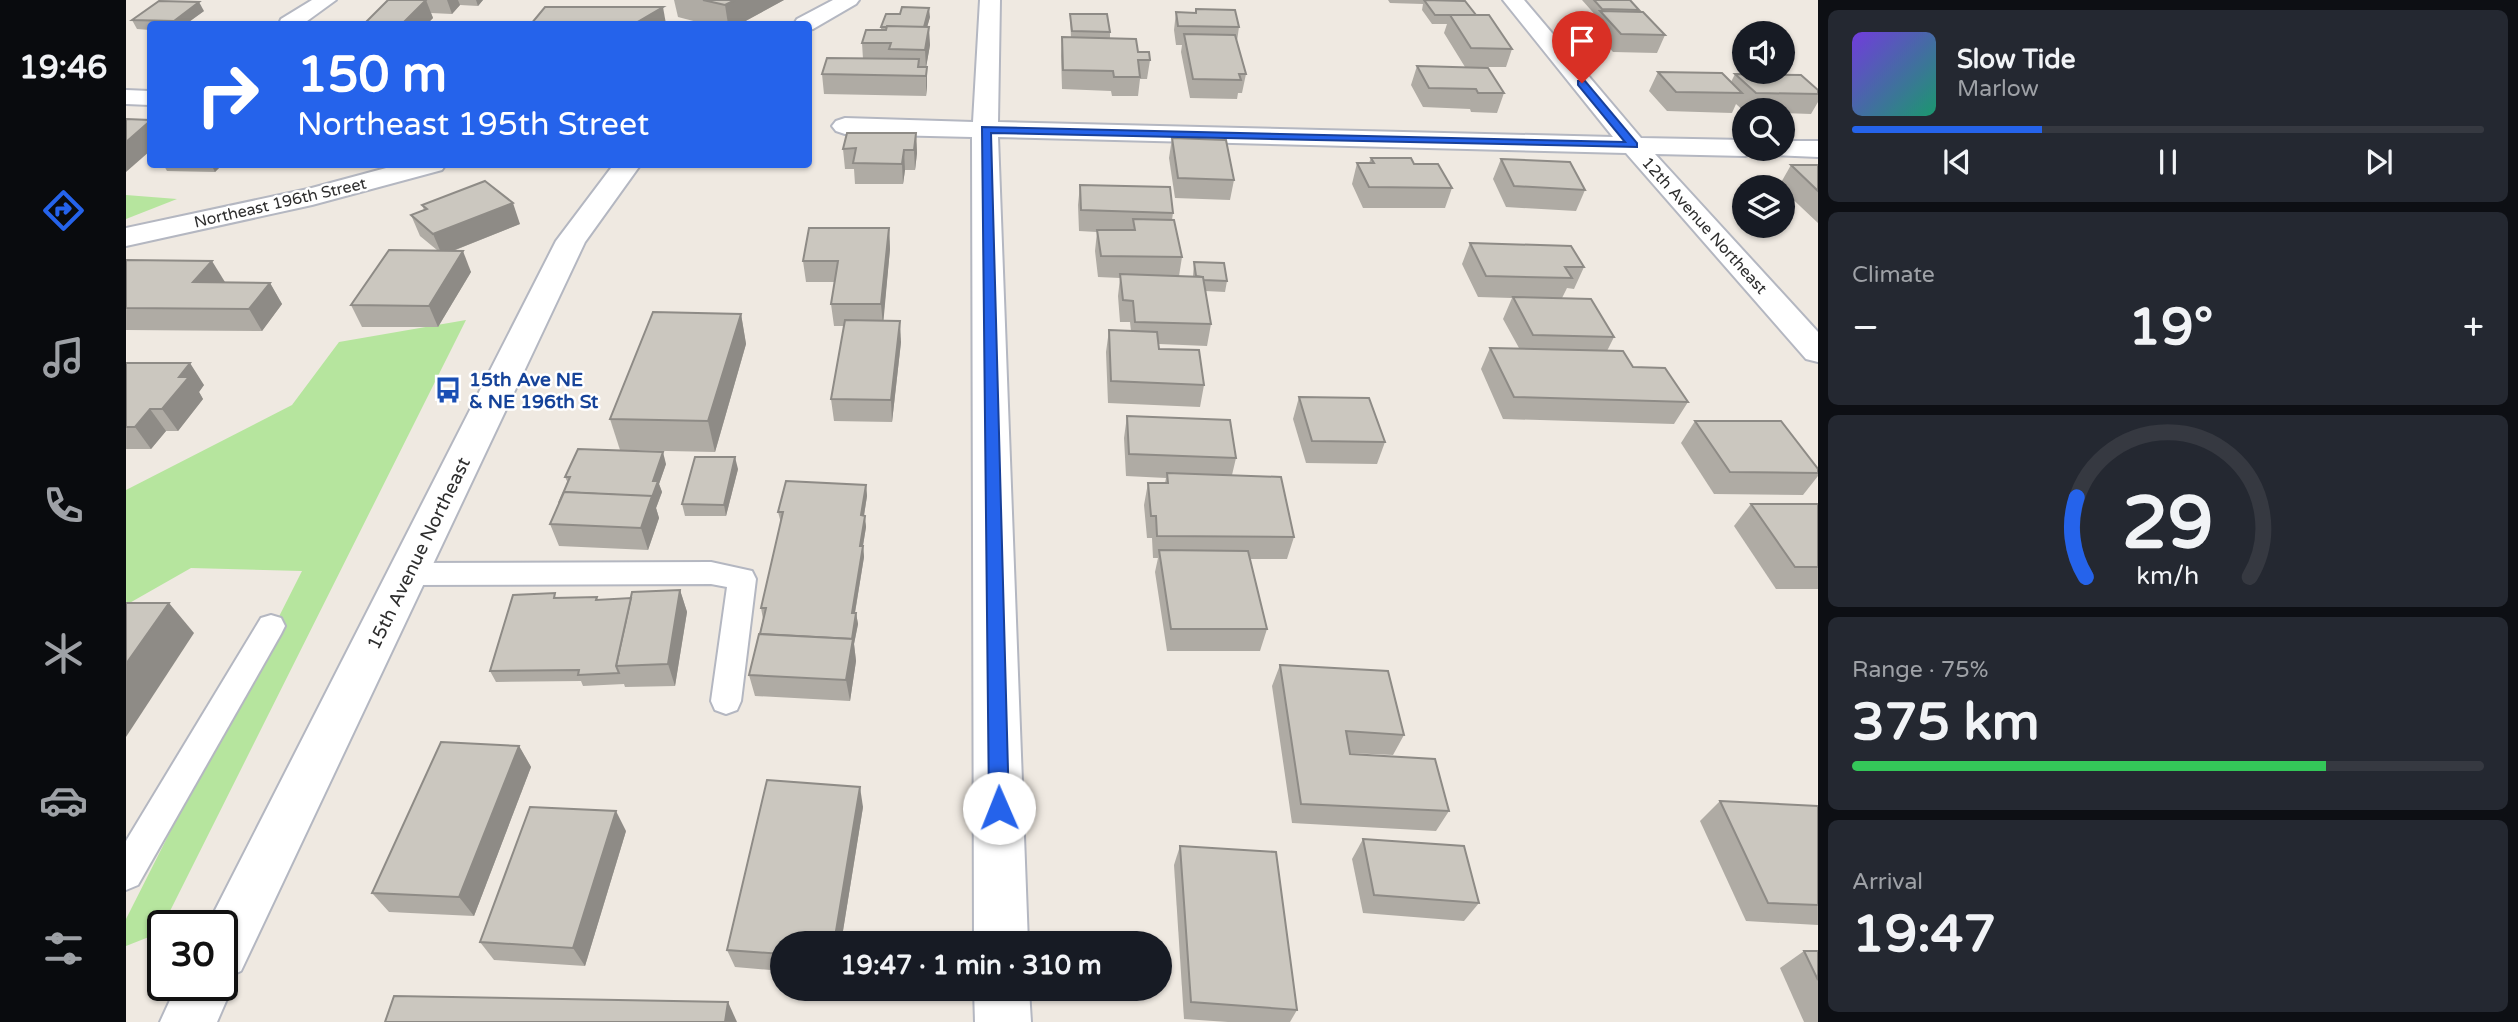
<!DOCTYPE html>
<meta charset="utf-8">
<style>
:root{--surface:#171b24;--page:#242831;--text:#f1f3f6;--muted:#9ea1a6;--line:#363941;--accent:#2563eb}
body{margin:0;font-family:"Varela Round",sans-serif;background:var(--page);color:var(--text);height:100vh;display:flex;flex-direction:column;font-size:26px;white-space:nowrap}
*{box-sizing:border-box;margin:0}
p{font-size:23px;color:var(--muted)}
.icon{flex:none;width:38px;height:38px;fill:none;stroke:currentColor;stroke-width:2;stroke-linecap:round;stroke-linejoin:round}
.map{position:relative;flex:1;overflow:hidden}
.details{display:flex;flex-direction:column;gap:10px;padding:10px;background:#0d0f14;width:700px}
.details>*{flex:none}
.banner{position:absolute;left:21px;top:21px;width:665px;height:147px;border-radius:7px;box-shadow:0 2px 5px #0004;background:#2563eb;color:#fff;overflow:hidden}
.buttons{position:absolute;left:1606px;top:21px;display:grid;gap:14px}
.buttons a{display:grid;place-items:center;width:63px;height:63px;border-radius:50%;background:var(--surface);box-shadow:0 2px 5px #0004;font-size:35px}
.speed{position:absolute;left:21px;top:910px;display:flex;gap:14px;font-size:35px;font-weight:700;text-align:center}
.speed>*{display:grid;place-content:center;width:91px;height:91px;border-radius:50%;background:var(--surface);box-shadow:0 2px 5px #0004;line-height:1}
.speed .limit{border:4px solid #111;border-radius:10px;background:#fff;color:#111}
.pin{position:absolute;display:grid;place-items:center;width:60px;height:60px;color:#fff;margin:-72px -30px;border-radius:50% 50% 50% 0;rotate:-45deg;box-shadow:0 0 7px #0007}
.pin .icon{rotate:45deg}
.me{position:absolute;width:77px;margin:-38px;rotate:359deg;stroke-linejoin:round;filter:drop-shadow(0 0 5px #0008)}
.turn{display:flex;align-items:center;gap:24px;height:147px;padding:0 35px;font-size:32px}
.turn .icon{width:91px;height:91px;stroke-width:2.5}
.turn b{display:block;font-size:49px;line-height:60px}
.big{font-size:52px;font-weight:700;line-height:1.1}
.details .tile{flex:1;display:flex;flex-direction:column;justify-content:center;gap:10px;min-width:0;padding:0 24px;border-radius:10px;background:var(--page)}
.details .dial{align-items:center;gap:0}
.dial svg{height:182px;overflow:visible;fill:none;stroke:var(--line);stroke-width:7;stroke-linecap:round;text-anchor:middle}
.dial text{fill:var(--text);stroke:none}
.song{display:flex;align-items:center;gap:21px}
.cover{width:84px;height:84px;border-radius:10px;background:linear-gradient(135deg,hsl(260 70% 55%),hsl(160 70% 35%))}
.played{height:7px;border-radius:4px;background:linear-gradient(90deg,var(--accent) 30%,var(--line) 30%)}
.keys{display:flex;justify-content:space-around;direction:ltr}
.heat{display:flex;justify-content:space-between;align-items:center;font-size:38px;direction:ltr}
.charge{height:10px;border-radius:5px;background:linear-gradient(90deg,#34c759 75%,var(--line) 0)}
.trip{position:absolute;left:644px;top:931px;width:402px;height:70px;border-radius:35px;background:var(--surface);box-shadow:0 2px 5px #0004;font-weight:700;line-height:70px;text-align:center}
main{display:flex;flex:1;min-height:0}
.tabs{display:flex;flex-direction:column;width:126px;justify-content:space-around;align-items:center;background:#090b0e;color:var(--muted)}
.tabs .icon{width:49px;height:49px}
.tabs .on{color:var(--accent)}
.tabs b{font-size:32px;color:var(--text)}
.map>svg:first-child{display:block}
</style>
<main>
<nav class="tabs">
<b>19:46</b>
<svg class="icon on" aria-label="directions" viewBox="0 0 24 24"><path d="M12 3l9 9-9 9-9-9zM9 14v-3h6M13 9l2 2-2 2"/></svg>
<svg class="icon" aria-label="music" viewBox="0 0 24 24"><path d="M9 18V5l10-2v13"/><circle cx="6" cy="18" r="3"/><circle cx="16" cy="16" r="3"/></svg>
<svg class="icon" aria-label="phone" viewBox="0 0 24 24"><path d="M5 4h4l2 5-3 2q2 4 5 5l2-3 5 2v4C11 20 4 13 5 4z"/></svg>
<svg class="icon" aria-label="climate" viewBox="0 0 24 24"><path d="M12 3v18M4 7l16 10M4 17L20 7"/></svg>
<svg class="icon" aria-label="car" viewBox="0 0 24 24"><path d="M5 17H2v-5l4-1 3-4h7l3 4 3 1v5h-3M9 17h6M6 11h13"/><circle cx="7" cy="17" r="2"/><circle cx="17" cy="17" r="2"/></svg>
<svg class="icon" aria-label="filters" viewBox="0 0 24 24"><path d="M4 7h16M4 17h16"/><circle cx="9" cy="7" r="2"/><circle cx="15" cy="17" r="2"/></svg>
</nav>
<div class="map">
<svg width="1692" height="1022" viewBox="0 0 1692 1022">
<rect width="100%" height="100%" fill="#efe9e1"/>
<g fill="#b6e59e">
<polygon points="0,195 51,199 0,219"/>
<polygon points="340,320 33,933 0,946 0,919 176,571 65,568 0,605 0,490 166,405 213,342"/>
</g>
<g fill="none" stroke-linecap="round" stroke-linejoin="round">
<g stroke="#b4b7c1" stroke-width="4">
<g id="lane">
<polygon points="585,562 626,571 630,579 615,701 611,710 600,714 589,710 585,701 601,587 585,584 283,585 273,581 269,574 273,567 283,563"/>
<polygon points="145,615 155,618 159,626 155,634 12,885 0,890 0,841 135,618"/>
</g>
</g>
<g stroke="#b4b7c1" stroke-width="4">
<g id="street">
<polygon points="186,0 210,0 177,24 153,24 155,19"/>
<polygon points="854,0 874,0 872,122 1487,137 1377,0 1398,0 1515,138 1619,140 1619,149 1631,149 1628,153 1619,156 1529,154 1692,332 1692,362 1680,359 1500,153 872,137 902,943 848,943 846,137 719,134 710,131 706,126 710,121 719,118 847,122"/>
<polygon points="0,90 24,91 24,105 0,104"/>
<polygon points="1657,141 1692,141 1692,157 1648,155 1644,149 1657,149"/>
<polygon points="848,989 903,989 905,1022 849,1022"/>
</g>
</g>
<g stroke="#b4b7c1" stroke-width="4">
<g id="secondary">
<polygon points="707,0 733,0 730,4 687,29 682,30 682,24 668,24 671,19"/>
<polygon points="275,164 320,164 316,170 186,205 0,246 0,228 182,189"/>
<polygon points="488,164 515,164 459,242 115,971 104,976 107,985 91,1022 34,1022 51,985 96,985 96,926 81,926 430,241"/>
</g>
</g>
<use href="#lane" fill="#fff" fill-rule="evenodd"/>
<use href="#street" fill="#fff" fill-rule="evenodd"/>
<use href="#secondary" fill="#fff" fill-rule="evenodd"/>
</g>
<g fill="#afaba4">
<polygon points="262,0 357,0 352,6 334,5 326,14 305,13 307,18 301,24 238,24"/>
<polygon points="548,0 658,0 614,24 579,24 552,17"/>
<polygon points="1262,0 1330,0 1350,15 1386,49 1380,67 1339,67 1318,33 1321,24 1306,24 1296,10 1297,4 1264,3"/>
<polygon points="1456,0 1504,0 1513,10 1512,12 1539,35 1531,53 1487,52 1467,29 1472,18"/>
<polygon points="1070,9 1113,27 1111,41 1120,74 1116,93 1112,93 1111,99 1064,98 1055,52 1056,45 1050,45 1048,30 1050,12 1069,13"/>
<polygon points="78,11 60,24 24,24 24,30 11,29 6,20"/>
<polygon points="774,14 804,17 801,27 804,45 800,67 801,86 800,96 698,94 696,74 737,59 736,43 755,30 755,27"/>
<polygon points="944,14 984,32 984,38 1012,52 1024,60 1021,79 1014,79 1012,96 986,96 985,91 936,89 935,56 936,37 945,38"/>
<polygon points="1291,66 1378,93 1371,113 1345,112 1344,109 1297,107 1285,85"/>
<polygon points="1532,72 1605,82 1609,74 1692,90 1692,102 1685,114 1657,113 1657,110 1619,110 1619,112 1610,104 1606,113 1541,111 1523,91"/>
<polygon points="790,133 791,153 789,170 779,170 777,184 729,184 728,169 719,169 717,149"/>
<polygon points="1046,138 1108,180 1104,200 1049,198 1043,158"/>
<polygon points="1245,158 1288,164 1326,188 1319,208 1237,208 1226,184 1231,163 1243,163"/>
<polygon points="1375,159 1459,190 1450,211 1380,207 1367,179"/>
<polygon points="37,164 97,164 89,172 41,171"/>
<polygon points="1665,165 1692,165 1692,223 1657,190 1657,187 1654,187 1653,186"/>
<polygon points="954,185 1047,213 1046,220 1056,257 1053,276 1067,276 1068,262 1101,281 1099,292 1079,291 1085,324 1081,346 1033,344 1033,349 1078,385 1074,407 982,403 980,352 983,330 1005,331 1004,322 994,322 992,296 994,278 972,277 969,251 971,232 953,231 952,205"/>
<polygon points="296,205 394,224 327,251 345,272 312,327 236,327 225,305 311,250 294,236 285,215 298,210"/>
<polygon points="763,228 764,249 757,320 775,342 766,422 708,421 705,399 718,326 708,326 705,304 709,282 680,282 677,261"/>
<polygon points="1344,243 1458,267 1448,289 1441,288 1436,298 1488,337 1481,351 1562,402 1548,424 1377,419 1355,369 1364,348 1393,348 1377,319 1386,298 1352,297 1336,264"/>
<polygon points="0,260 99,282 144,283 156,304 136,331 0,330"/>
<polygon points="615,314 620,344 589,452 494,450 484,419"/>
<polygon points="0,363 78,385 73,392 77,399 52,431 40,431 25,449 0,449"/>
<polygon points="1173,397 1259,442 1251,464 1180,463 1167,419"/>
<polygon points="1001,416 1110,458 1106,475 1168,537 1161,559 1124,559 1141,629 1134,651 1041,651 1029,572 1032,558 1027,558 1026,538 1021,538 1018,505 1022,483 1039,483 1040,478 1000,476 998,438"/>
<polygon points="1569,421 1692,469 1692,476 1677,495 1588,494 1555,443"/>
<polygon points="540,464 533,484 536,492 530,508 533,518 522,550 433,546 424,524 442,483 439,477"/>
<polygon points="612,469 600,516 559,516 556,504"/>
<polygon points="740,485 741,496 738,516 740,527 737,546 738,557 729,613 730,613 732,624 728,644 730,661 724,701 629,696 623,675 637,619 635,608 655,523 652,512"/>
<polygon points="1625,504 1692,504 1692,589 1650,589 1608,526"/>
<polygon points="554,590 561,612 549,686 499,687 498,684 457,686 455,681 370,682 364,671 431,598 472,600 505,598"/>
<polygon points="1154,665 1278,735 1267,755 1224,753 1224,754 1323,811 1310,831 1166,823 1146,686"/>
<polygon points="393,746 405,767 348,916 263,912 246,893"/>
<polygon points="1594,801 1692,806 1692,925 1620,921 1574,821"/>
<polygon points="737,807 715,943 656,943 656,971 609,967 601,950"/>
<polygon points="500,831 459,966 368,960 354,942"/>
<polygon points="1237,839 1353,903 1338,921 1237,913 1226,859"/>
<polygon points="1054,846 1171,1010 1164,1022 1102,1022 1058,1019 1048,865"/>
<polygon points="1678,951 1692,951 1692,1022 1678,1022 1654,968"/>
</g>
<g fill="#8e8b86">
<polygon points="300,0 307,18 301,24 276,24"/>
<polygon points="321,0 332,0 334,5 326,14"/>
<polygon points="350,0 357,0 352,6"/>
<polygon points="609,0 658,0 614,24 602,24 599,5"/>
<polygon points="73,2 78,11 60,24 50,24 48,21"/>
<polygon points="537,7 540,24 508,24"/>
<polygon points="803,8 804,17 798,38 798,28"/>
<polygon points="803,27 804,45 800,68 799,50"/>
<polygon points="801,67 801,86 800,96 800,76"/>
<polygon points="24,121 24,151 0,172 0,142"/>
<polygon points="790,133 791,153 789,170 788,150"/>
<polygon points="778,150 779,170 777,184 776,164"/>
<polygon points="85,164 97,164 89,172"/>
<polygon points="387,203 394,224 316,255 307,234"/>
<polygon points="763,228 764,249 757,326 755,304"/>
<polygon points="337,251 345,272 312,327 303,306"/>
<polygon points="86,261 99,282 67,282"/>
<polygon points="144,283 156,304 136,331 123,309"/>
<polygon points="615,314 620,344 589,452 582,421"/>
<polygon points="774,321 775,342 766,422 765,400"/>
<polygon points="64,363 78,385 73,392 77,399 52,431 36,409 53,377"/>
<polygon points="24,409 40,431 25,449 9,427"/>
<polygon points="537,452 540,464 533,484 536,492 530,508 533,518 522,550 515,528 527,481"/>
<polygon points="609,457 612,469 600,516 598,505"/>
<polygon points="740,485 741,496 736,527 735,515"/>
<polygon points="739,516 740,527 735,557 734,546"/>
<polygon points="737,546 738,557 727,624 726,613"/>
<polygon points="554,590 561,612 549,686 542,664"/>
<polygon points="43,603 68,633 0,737 0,664"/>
<polygon points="730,613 732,624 728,644 730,661 724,701 720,680 724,648"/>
<polygon points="393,746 405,767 348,916 333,897"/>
<polygon points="734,787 737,807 715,943 708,943"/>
<polygon points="490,811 500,831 459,966 447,948"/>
<polygon points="602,1002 611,1022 599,1022"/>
</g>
<g fill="#cbc7bf" stroke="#8e8b86" stroke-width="2">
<polygon points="262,0 300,0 276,24 238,24"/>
<polygon points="577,0 609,0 599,5"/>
<polygon points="1298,0 1339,1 1350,15 1309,15"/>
<polygon points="1468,0 1504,0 1513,10 1476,9"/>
<polygon points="33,1 73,2 48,21 6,20"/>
<polygon points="419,7 537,7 508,24 405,24"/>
<polygon points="776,7 803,8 798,27 755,27 760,14 774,14"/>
<polygon points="1070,9 1109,10 1113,27 1052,26 1050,12 1070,13"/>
<polygon points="1474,11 1517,12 1539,35 1495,34"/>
<polygon points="944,14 981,14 984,32 946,31"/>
<polygon points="1324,15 1363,15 1386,49 1345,48"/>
<polygon points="761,26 803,27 799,50 763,49 765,43 736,43 740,30 760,30"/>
<polygon points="1058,34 1109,35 1120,74 1113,74 1115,80 1067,79"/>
<polygon points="936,37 1010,39 1012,52 1023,52 1024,60 1012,60 1014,77 988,77 987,71 937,70"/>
<polygon points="701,58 793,59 792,67 801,67 800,76 696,74"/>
<polygon points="1291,66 1362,68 1378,93 1352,93 1350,89 1303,88"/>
<polygon points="1532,72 1596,73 1616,93 1550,92"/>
<polygon points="1609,74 1675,75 1692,90 1692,94 1630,93"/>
<polygon points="0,119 24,120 24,121 0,142"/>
<polygon points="721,133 790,133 788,150 778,150 776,164 727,163 730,148 717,149"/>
<polygon points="1046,138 1100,140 1108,180 1052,178"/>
<polygon points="1245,158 1285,158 1288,164 1312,164 1326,188 1243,187 1231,163 1248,163"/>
<polygon points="1375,159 1444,162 1459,190 1388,186"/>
<polygon points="1665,165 1692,165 1692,191"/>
<polygon points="359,181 387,203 307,234 285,215 301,209 296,205"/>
<polygon points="954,185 1044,187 1047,213 955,210"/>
<polygon points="1007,219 1048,220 1056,257 975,256 971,230 1009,230"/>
<polygon points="683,228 763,228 755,304 705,304 712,261 677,261"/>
<polygon points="1344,243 1445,246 1458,267 1439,267 1446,278 1360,276"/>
<polygon points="263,250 337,251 303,306 225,305"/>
<polygon points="0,260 86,261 67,282 144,283 123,309 0,308"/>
<polygon points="1068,262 1098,263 1101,281 1077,280 1077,277 1070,276"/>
<polygon points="994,274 1077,277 1085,324 1009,322 1007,301 997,300"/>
<polygon points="1387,297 1465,299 1488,337 1407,335"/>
<polygon points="527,312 615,314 582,421 484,419"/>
<polygon points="719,320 774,321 765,400 705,399"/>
<polygon points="983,330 1031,332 1033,349 1073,350 1078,385 985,381"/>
<polygon points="1364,348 1497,351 1507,367 1539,368 1562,402 1388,397"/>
<polygon points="0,363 64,363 53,377 63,377 36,409 24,409 9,427 0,427"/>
<polygon points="1173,397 1243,398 1259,442 1186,441"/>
<polygon points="1001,416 1104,420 1110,458 1003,454"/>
<polygon points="1569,421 1655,421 1692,469 1692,473 1604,472"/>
<polygon points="452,449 537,452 527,481 532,481 526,497 438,492 433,503 444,477 439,477"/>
<polygon points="569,457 609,457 598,505 556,504"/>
<polygon points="1041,473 1155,477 1168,537 1031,536 1030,516 1025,516 1022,483 1042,483"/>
<polygon points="660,481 740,485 735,515 739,516 734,546 737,546 726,613 730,613 726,639 634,634 640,608 635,608 657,512 652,512"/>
<polygon points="438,492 526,496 515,528 424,524"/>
<polygon points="1625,504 1692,504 1692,567 1669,567"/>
<polygon points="1033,550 1122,551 1141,629 1045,629"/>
<polygon points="554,590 542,664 490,666 506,592"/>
<polygon points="429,593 428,598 471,597 470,600 505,598 490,666 493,673 452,675 453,670 364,671 387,595"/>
<polygon points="0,603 43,603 0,664"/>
<polygon points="633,634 727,639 720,680 623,675"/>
<polygon points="1154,665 1262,671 1278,735 1220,731 1224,754 1309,759 1323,811 1175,804"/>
<polygon points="315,742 393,746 333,897 246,893"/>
<polygon points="641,780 734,787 708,943 656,943 656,954 601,950"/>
<polygon points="1594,801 1692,806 1692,905 1642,903"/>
<polygon points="404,807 490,811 447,948 354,942"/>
<polygon points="1237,839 1338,846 1353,903 1248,895"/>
<polygon points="1054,846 1150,852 1171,1010 1065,1002"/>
<polygon points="1678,951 1692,951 1692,980"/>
<polygon points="268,996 602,1002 599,1022 259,1022"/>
</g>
<polygon fill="#2563eb" stroke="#184099" stroke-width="2" points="1452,81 1459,81 1511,143 1511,147 865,133 883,808 880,815 873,818 866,815 863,808 856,127 1499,142 1452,85"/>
<defs>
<g id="bus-bare" transform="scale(2.1)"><path d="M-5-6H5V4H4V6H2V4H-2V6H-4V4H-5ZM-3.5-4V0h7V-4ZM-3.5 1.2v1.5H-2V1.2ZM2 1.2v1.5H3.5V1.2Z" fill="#1a4fb4" stroke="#fff" stroke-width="2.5" paint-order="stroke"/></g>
</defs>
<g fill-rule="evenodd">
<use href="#bus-bare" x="322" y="390"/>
</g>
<g text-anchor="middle" stroke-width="5" stroke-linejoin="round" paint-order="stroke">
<g font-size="16" fill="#2e2e2e" stroke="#fff">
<text transform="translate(154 202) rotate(-13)" y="6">Northeast 196th Street</text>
<text transform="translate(1579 225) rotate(48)" y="6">12th Avenue Northeast</text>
</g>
<g font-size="19" font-weight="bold" fill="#164399" stroke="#fff" text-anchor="start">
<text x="343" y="386">15th Ave NE<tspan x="343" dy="22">&amp; NE 196th St</tspan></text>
</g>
<g font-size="19" fill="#2e2e2e" stroke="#fff">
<text transform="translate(292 553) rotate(-64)" y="7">15th Avenue Northeast</text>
</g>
</g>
</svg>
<div class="buttons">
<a><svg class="icon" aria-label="sound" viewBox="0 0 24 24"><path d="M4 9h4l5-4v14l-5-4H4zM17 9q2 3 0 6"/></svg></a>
<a><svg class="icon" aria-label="search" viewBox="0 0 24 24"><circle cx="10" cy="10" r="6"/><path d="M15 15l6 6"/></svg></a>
<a><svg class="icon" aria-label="layers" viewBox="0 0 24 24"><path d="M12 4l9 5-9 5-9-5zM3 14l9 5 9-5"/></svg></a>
</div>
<div class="speed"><div class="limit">30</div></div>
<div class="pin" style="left:1456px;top:83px;background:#d93025"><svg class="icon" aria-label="arrive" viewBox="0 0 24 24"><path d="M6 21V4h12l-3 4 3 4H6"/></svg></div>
<svg class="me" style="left:873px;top:808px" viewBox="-20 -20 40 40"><circle r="19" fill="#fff"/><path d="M0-13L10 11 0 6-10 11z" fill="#2563eb"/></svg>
<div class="trip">19:47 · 1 min · 310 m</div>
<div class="banner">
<div class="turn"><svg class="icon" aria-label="right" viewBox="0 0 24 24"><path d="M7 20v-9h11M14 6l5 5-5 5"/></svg><div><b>150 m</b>Northeast 195th Street</div></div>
</div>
</div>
<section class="details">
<div class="tile">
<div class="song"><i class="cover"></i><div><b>Slow Tide</b><p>Marlow</p></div></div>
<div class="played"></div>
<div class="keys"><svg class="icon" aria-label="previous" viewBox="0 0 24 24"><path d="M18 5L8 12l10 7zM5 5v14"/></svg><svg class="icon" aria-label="pause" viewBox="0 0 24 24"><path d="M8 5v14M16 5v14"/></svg><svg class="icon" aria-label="next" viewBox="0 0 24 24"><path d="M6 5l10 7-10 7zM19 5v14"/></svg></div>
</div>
<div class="tile"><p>Climate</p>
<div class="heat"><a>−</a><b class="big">19°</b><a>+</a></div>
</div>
<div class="tile dial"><svg viewBox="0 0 100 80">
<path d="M14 69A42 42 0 1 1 86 69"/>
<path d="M14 69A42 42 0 0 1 10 34" stroke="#2563eb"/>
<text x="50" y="56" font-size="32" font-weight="700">29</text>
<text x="50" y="72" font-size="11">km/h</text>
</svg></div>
<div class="tile"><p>Range · 75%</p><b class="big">375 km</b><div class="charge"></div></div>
<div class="tile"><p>Arrival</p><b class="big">19:47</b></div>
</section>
</main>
